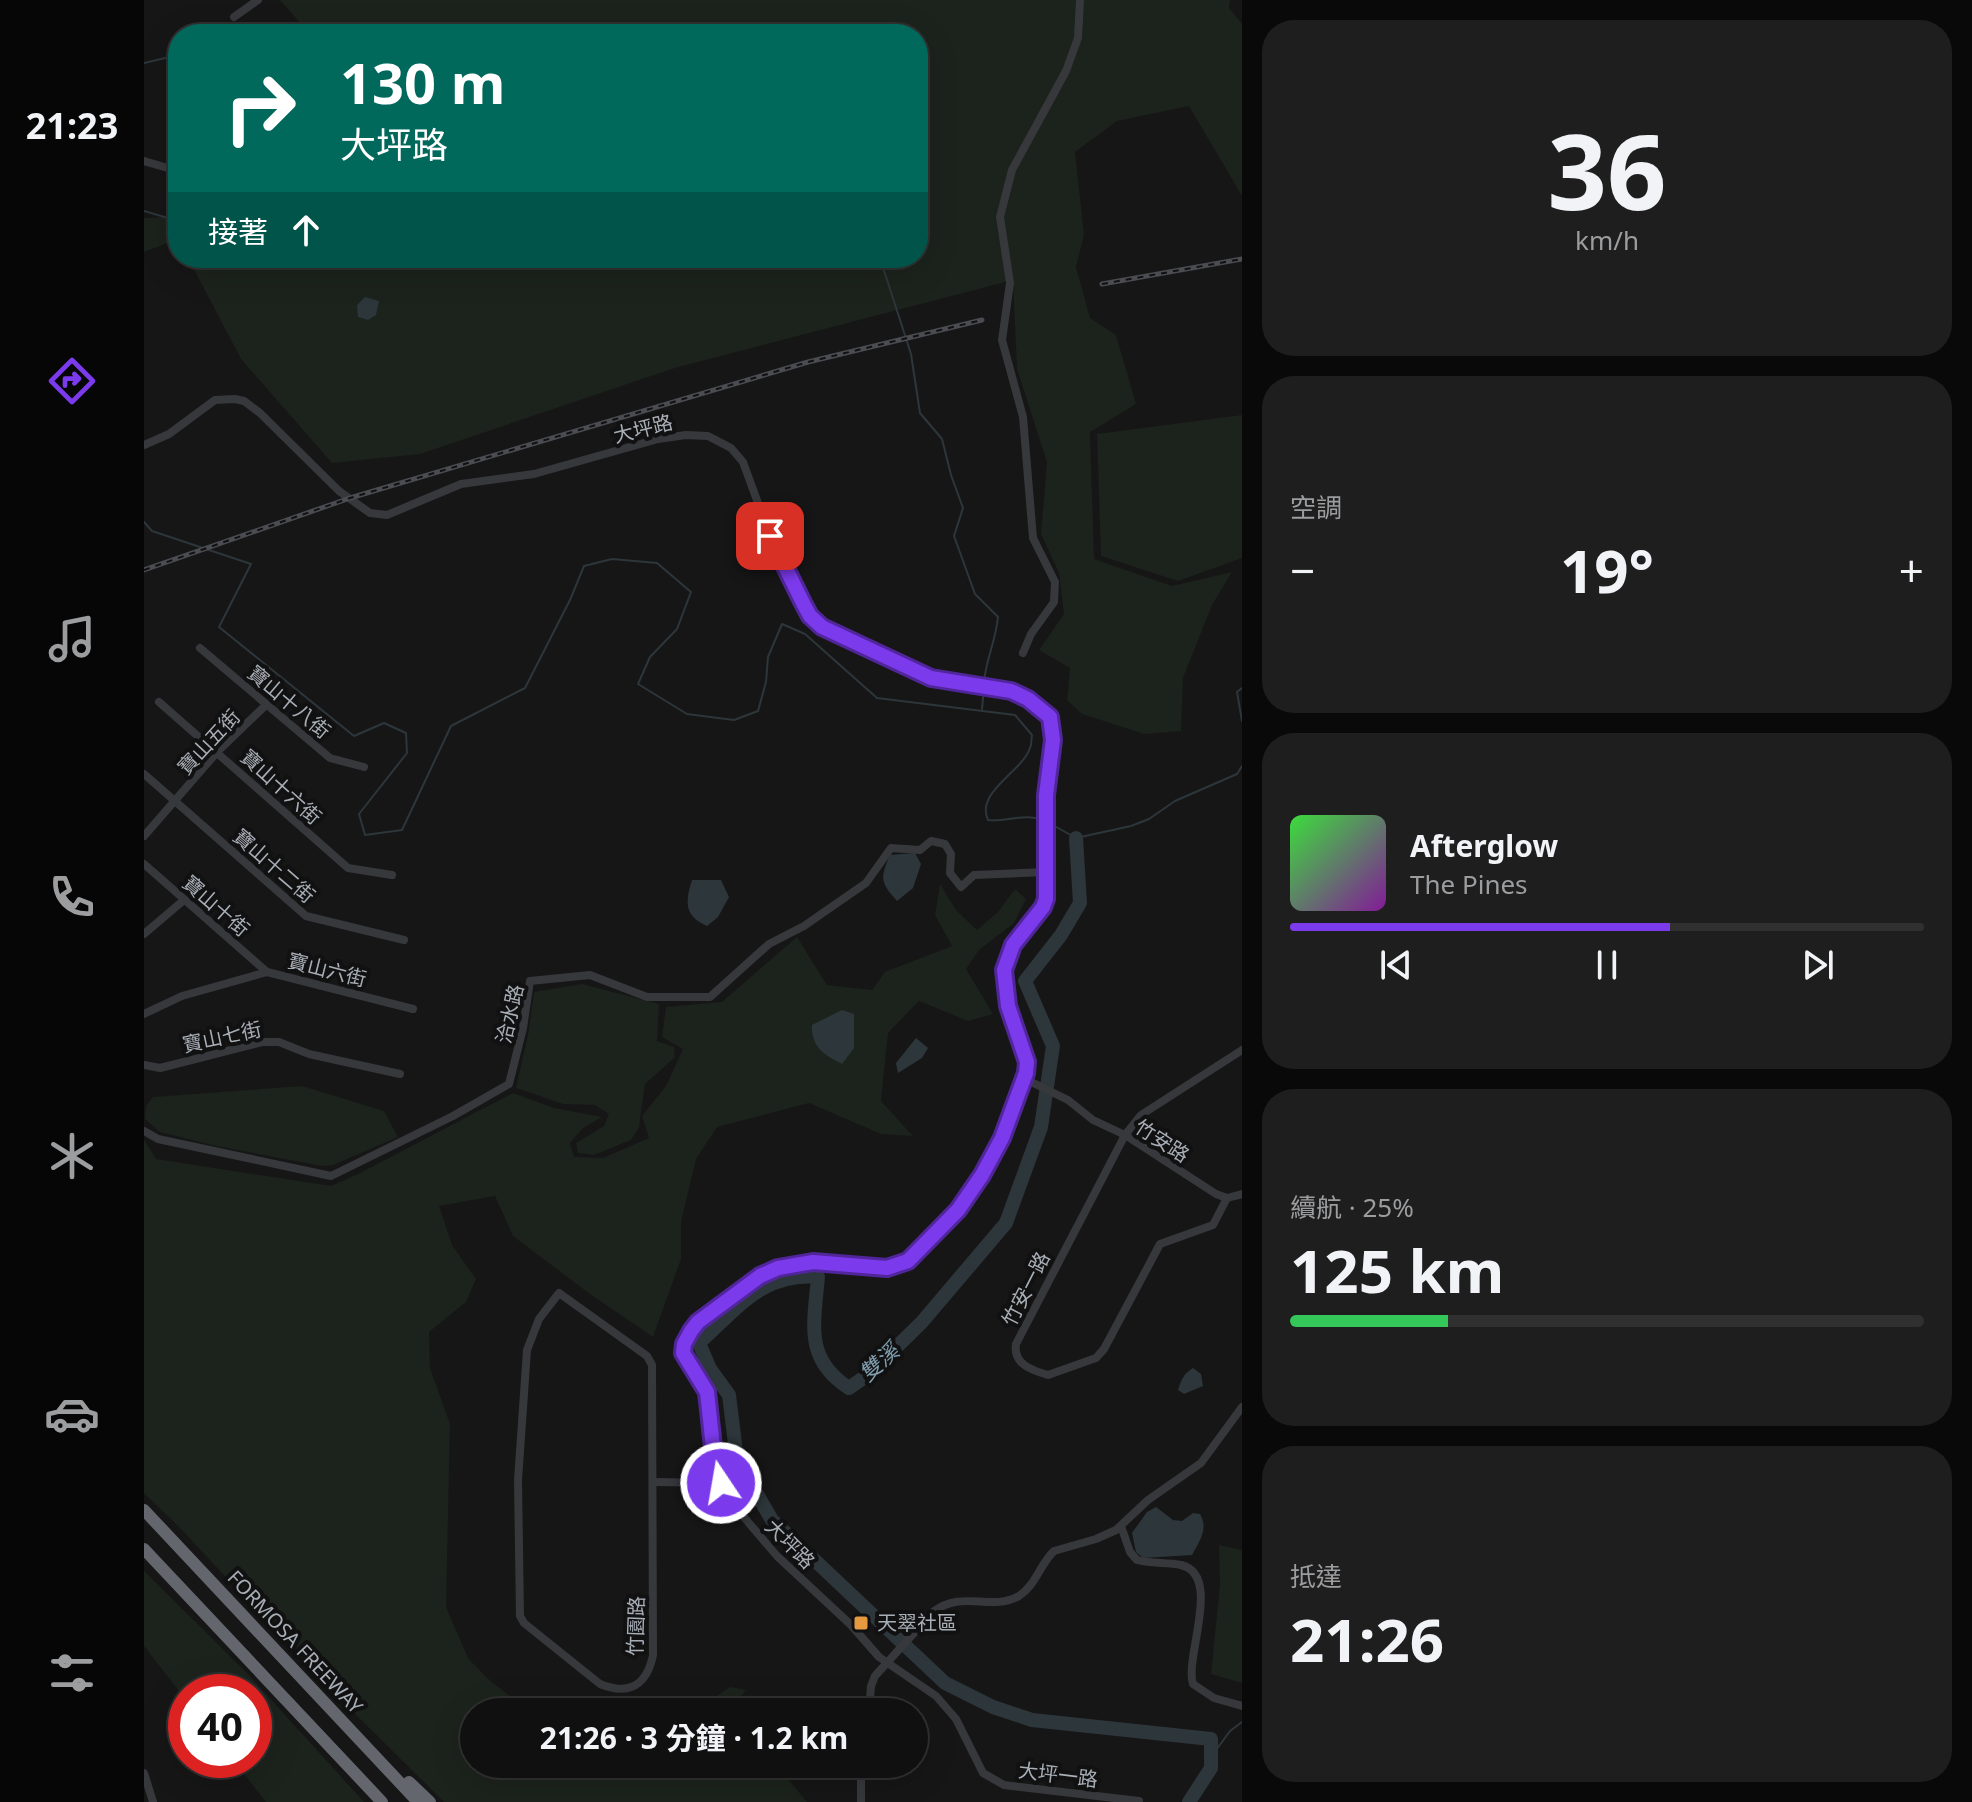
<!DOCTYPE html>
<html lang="zh-TW">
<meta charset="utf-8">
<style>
:root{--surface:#101011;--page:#1e1e1f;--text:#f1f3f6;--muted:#9c9d9f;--line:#303031;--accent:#7c3aed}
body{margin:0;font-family:"Noto Sans","Noto Sans TC",sans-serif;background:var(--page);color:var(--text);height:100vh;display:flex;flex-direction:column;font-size:30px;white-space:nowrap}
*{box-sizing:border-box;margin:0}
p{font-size:26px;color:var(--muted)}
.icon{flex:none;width:44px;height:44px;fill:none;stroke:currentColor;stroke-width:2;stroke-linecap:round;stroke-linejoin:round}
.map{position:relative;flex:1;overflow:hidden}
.panel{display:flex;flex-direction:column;gap:20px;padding:20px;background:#090909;width:730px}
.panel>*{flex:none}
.top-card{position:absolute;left:24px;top:24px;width:760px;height:244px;border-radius:32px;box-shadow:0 8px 32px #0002,0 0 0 2px var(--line);background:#00695c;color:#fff;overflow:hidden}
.speed{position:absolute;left:24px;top:1674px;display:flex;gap:16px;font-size:40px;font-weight:700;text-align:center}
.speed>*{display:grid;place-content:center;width:104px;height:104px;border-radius:50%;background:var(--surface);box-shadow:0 8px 32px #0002,0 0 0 2px var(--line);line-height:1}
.speed .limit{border:12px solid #d22;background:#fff;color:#111}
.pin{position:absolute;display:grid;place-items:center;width:68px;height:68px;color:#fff;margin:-34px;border-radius:16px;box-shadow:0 4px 12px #0006}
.me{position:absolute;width:88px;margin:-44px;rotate:348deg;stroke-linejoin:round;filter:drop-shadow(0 0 6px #0008)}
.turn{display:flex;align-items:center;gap:28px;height:168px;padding:0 40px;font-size:36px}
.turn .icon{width:104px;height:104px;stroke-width:2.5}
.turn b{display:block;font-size:56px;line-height:68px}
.then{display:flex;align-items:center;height:76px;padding:0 40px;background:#0003;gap:16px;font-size:30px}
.big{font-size:60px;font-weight:700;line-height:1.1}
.panel .tile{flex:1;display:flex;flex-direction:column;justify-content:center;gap:12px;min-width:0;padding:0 28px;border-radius:32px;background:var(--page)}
.panel .dial{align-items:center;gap:0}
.dial b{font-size:104px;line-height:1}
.song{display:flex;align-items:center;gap:24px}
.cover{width:96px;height:96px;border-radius:12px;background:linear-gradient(135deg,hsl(120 70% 55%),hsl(290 70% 35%))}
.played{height:8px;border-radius:4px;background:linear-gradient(90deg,var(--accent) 60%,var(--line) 60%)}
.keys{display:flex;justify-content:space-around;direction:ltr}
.heat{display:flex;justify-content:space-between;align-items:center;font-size:44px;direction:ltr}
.charge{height:12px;border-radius:6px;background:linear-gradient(90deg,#34c759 25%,var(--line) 0)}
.trip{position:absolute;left:316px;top:1698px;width:468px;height:80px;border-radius:40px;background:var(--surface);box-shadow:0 8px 32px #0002,0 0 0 2px var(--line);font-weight:700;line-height:80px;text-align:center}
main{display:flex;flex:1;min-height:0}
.tab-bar{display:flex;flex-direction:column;width:144px;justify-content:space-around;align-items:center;background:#060607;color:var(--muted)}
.tab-bar .icon{width:56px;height:56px}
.tab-bar .current{color:var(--accent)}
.tab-bar b{font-size:36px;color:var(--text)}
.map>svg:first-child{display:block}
</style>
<main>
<nav class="tab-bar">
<b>21:23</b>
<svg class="icon current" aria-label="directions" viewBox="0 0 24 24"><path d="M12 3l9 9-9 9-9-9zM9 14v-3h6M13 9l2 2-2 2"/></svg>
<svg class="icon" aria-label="music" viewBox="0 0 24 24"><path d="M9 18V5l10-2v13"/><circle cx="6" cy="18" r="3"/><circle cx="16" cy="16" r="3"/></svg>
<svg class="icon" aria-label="phone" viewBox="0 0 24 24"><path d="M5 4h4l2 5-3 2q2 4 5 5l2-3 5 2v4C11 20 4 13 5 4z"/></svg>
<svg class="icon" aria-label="climate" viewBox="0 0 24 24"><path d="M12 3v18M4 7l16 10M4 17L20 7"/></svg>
<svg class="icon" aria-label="car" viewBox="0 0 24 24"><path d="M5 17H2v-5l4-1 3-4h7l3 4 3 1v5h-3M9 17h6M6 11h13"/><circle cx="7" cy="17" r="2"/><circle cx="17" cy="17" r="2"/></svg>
<svg class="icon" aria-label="filters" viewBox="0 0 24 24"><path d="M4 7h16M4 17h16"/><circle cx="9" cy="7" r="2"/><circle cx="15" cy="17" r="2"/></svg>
</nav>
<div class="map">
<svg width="1098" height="1802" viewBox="0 0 1098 1802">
<rect width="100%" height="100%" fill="#161617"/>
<g fill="#1c221c">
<polygon points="136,0 1086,0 1085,8 1098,24 1098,196 1045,106 973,121 931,152 940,235 932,267 946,318 972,335 992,404 946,432 950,559 1028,586 1088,572 1068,605 1039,678 1037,731 1000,734 938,714 923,700 926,668 895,650 920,614 915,573 897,534 903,462 873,369 869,280 531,368 276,454 188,463 97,359 44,258 774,258 774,34 166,34"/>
<polygon points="19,217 34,219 34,239 0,252 0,218"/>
<polygon points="1098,415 1098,558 1034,581 957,556 953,434"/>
<polygon points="796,884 812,910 833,930 854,912 871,889 882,899 870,923 835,950 822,969 849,1014 824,1021 775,1001 744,1033 737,1101 769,1136 737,1134 665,1103 573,1127 552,1159 537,1222 537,1259 509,1337 446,1294 369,1236 351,1196 295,1206 308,1245 332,1279 322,1302 285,1332 286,1368 306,1424 302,1607 324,1658 343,1678 386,1712 330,1712 330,1764 486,1764 526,1777 529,1764 617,1764 639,1773 663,1802 300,1802 185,1688 36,1528 0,1493 0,1140 12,1159 187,1186 216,1173 369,1093 410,1108 458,1117 439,1128 426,1143 430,1157 459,1158 505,1138 498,1116 522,1086 539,1049 518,1037 522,1007 578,1002 653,937 683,985 728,990 741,972 808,946 791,915"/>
<polygon points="438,984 515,1004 513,1041 530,1047 531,1057 501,1084 495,1127 487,1140 450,1155 434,1153 432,1143 460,1126 465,1114 451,1105 419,1104 372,1088 384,1035 390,992"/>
<polygon points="158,1086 240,1111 254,1137 189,1165 178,1166 72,1146 16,1132 1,1119 2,1106 9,1097"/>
<polygon points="1075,1545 1098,1550 1098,1683 1067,1674 1076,1584"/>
<polygon points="0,1571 103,1673 220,1802 122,1802 89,1760 110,1760 110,1692 42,1692 42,1700 0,1646"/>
<polygon points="586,1687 602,1690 584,1712 555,1712 560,1705"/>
</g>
<g fill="#2d363a">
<polygon points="221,297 235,301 232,315 224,320 214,317 213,305"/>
<path d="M771 853 777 864 769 888 753 901C736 882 736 878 746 855Z"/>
<path d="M548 880H577L585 897 574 917 563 926C540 916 541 902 548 880Z"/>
<path d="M698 1010 710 1014V1048L698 1064C680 1055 667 1047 668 1025Z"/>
<polygon points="772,1038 784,1048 778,1058 754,1073 752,1063"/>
<path d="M1049 1368 1057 1374 1059 1386 1040 1394 1034 1390C1037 1380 1040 1373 1049 1368Z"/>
<path d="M1012 1507 1029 1520 1038 1521 1049 1513 1056 1514C1065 1529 1055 1542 1048 1555L999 1558 992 1552 988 1533 1003 1512Z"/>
</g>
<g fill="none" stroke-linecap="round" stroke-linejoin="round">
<g stroke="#2d363a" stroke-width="2">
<polyline points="618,32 619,34"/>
<polyline points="0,63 34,55"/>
<polyline points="0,211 34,221"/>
<path d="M736 258 767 354 776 413 798 439 807 475 819 508 810 536 831 594 854 617C852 640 842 659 840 682"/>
<path d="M0 522 8 531 107 564 75 627 210 736 240 723 262 733 263 753 215 814 221 835 258 830 307 726 381 688 426 600 440 566 468 559 513 563 547 592 533 629 506 657 494 684 543 714 590 720 614 711 622 682 624 657 638 624 661 634 733 698 871 715 888 735C887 739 888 744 886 748 878 772 831 792 844 820 863 822 883 812 899 821"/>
<polyline points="1098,688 1093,692 1098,721"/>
<polyline points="838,709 840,689"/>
<polyline points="905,823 932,838 987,826 1005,819 1031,801 1093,774 1098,766"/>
<polyline points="1067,1757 1086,1731 1098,1722"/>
</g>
<path stroke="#2d363a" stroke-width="14" d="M932 838 936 903 917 935 881 981 909 1046 897 1127 862 1223 778 1322 725 1374 705 1388C660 1359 670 1324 674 1277 618 1272 593 1309 555 1343L566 1369 585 1395 593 1460 628 1520 801 1683 849 1707 888 1720 1067 1739V1768L1045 1802"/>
<g stroke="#37383c" stroke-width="8">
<polyline points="90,17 114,0"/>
<polyline points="0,161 34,171"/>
<path d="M0 445 25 434 71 400 91 399 100 401 116 413 195 491 226 513 243 515 317 484 390 474 514 439 542 435 564 436 587 448 599 462 626 536 659 603 666 616 678 627 787 678 867 691 884 699 906 717 909 740 902 795V899C894 923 867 937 861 963 851 999 885 1038 882 1073L858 1138 838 1175 814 1210 772 1255 759 1264 743 1268 669 1262 646 1265 624 1272 554 1322 540 1344 539 1353 563 1392 571 1466 587 1502 633 1556 707 1625 735 1657 792 1696 812 1719 839 1773 860 1785 995 1801"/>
<polyline points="56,648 186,758 220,767"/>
<polyline points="879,653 887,634 910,602 911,582 889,538 879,417 858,340 866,283 856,217 868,170 922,71 934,38 936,0"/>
<polyline points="15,702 204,868 248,875"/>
<polyline points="0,774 162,916 260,940"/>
<polyline points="0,836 74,751 122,705"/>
<polyline points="0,864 123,972"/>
<polyline points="0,934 40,900"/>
<polyline points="0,1014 38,996 123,972 269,1009"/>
<polyline points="0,1065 16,1068 118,1042 135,1042 165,1054 256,1074"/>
<polyline points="881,1079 924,1100 949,1120 981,1135 1072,1194 1083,1198 1098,1194"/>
<polyline points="0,1131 14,1139 187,1176 309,1116 365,1084 379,1028 386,981 446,975 503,997 566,997 625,944 660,926 722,883 747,848 776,850 787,841 801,844 807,854 806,873 817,887 830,875 903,872"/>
<path d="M1083 1198 1069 1225 1016 1244 960 1349 952 1358 904 1375C887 1370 869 1364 872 1344L981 1135 997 1115 1098 1050"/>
<path d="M415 1293 503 1356 508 1365 509 1655C503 1685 485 1696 456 1684L380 1623 376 1616 374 1480 383 1350 395 1319Z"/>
<polyline points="510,1482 577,1483"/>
<path d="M977 1526 986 1552 993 1560C1007 1564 1023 1562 1037 1565 1079 1575 1040 1658 1049 1684L1070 1698 1098 1706"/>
<path d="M725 1712 727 1686 731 1676 789 1612C819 1589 846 1612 875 1596 892 1585 896 1564 910 1551L952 1539 972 1530 1004 1500 1057 1463 1098 1407"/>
<polyline points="0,1773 9,1802"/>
<polyline points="717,1802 717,1764"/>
</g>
<g stroke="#63676d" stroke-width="12">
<polyline points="0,1510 274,1802"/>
<polyline points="0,1549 238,1802"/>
<polyline points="265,1782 286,1802"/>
</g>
<g stroke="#4a4c51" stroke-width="5">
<g id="rail">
<polyline points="958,284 1098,259"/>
<polyline points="0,570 206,498 664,362 838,320"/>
</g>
</g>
<use href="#rail" stroke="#111112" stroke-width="2" stroke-dasharray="6" stroke-linecap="butt"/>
</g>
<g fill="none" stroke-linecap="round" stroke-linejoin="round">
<g stroke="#51269a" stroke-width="20">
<polyline id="route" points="577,1483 571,1466 563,1392 539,1353 540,1344 547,1331 554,1322 616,1276 634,1268 669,1262 743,1268 764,1261 814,1210 838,1175 858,1138 882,1073 883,1062 864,1006 860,970 869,945 899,907 902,899 902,795 909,740 906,717 884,699 867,691 787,678 678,627 666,616 659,603 626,536"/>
</g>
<use href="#route" stroke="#7c3aed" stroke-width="14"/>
</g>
<rect fill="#e59a40" stroke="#111112" stroke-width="3" x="709" y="1615" width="16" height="16" rx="4"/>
<g text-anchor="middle" stroke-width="8" stroke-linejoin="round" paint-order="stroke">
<g font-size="20" fill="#a8aeb6" stroke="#111112">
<text transform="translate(499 429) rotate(-14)" y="7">大坪路</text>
<text transform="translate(145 702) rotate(40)" y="7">寶山十八街</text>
<text transform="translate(65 742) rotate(-47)" y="7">寶山五街</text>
<text transform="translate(137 787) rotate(42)" y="7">寶山十六街</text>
<text transform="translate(130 866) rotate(41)" y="7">寶山十二街</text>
<text transform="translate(72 906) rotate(41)" y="7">寶山十街</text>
<text transform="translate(183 970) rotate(14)" y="7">寶山六街</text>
<text transform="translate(366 1014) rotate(-77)" y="7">洽水路</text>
<text transform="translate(78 1037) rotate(-12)" y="7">寶山七街</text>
<text transform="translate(1018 1141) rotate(33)" y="7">竹安路</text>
<text transform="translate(882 1289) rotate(-63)" y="7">竹安一路</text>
<text transform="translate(646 1544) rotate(45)" y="7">大坪路</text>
<text transform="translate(492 1626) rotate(-88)" y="7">竹園路</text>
<text transform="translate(151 1642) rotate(47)" y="7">FORMOSA FREEWAY</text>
<text transform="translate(914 1775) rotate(7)" y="7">大坪一路</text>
</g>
<g font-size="20" fill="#a8aeb6" stroke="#111112" text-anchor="start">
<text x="733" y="1630">天翠社區</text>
</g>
<g font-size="22" font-style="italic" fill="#829faf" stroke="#111112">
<text transform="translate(735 1362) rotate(-42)" y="8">雙溪</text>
</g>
</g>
</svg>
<div class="speed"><div class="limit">40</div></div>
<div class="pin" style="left:626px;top:536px;background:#d93025"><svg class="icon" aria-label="arrive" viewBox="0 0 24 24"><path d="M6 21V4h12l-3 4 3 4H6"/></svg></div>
<svg class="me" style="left:577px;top:1483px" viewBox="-20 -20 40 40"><circle r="17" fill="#7c3aed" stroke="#fff" stroke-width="3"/><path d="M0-11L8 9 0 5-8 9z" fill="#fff"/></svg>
<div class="trip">21:26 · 3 分鐘 · 1.2 km</div>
<div class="top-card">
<div class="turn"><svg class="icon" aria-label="right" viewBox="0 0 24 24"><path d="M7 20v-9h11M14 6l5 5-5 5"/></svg><div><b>130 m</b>大坪路</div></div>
<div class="then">接著<svg class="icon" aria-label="ahead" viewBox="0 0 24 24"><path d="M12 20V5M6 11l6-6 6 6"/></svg></div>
</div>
</div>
<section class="panel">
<div class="tile dial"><b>36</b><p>km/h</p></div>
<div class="tile"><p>空調</p>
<div class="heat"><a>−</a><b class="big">19°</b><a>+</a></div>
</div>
<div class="tile">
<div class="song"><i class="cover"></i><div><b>Afterglow</b><p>The Pines</p></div></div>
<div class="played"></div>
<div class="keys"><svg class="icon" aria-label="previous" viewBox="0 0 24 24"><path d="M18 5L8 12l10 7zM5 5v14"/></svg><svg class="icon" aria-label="pause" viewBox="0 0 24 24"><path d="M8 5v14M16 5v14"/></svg><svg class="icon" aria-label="next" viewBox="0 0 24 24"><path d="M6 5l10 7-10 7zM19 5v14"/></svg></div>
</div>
<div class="tile"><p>續航 · 25%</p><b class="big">125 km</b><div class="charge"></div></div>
<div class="tile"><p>抵達</p><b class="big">21:26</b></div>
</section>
</main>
